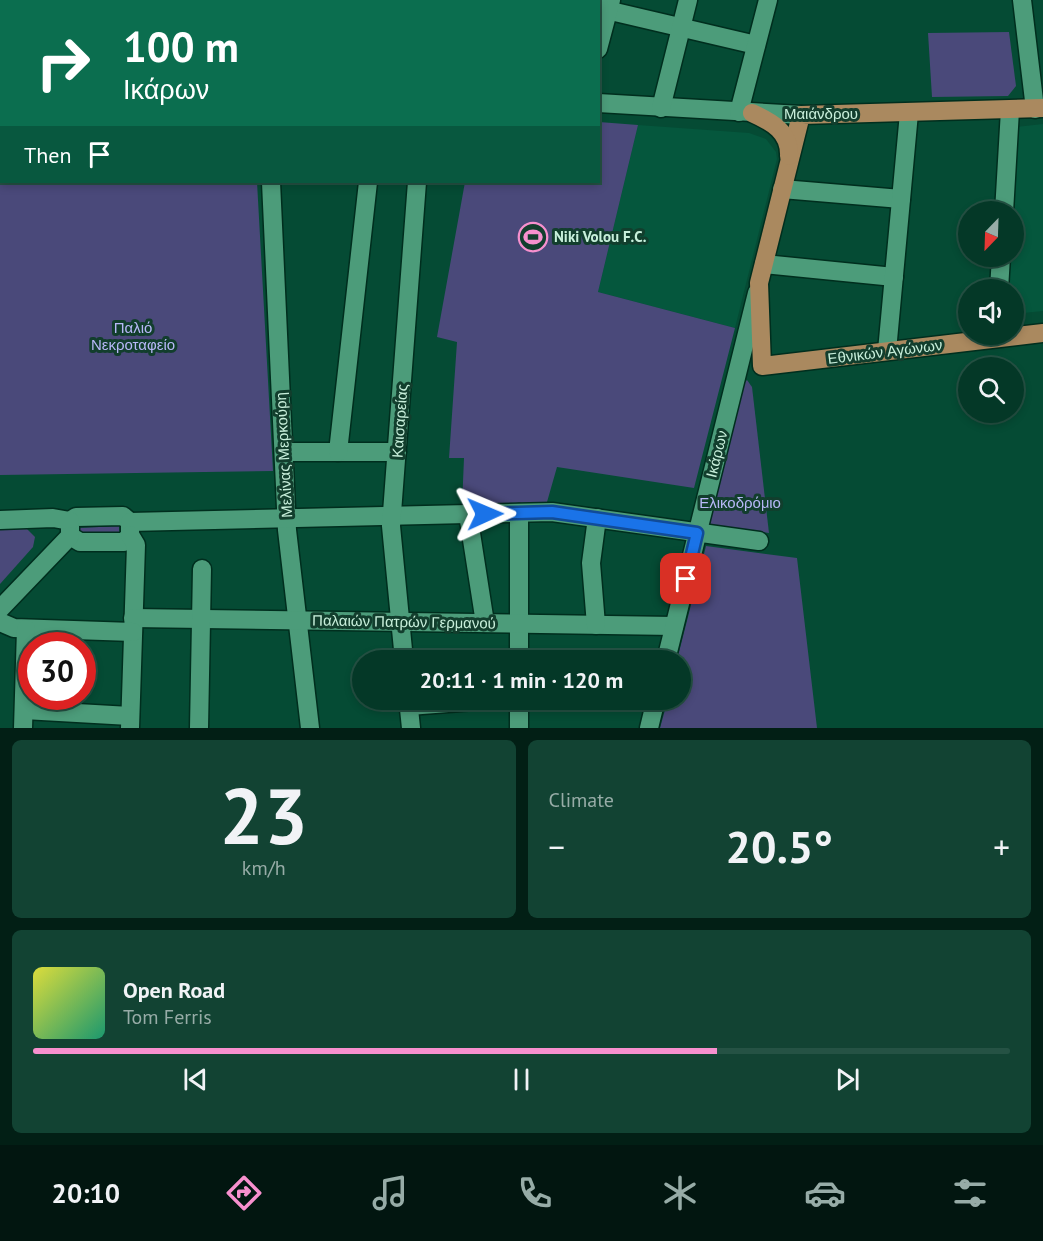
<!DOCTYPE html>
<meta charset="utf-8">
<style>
:root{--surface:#043827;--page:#124333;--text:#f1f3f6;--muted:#97aca7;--line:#255244;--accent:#f790ce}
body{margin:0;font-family:"PT Sans",sans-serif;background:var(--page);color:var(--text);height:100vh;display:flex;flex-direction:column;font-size:22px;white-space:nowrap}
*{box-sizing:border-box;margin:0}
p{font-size:20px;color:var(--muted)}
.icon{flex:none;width:33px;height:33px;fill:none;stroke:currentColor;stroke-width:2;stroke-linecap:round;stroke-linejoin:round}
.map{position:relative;height:728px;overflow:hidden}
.panel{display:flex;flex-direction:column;gap:12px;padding:12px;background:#021f15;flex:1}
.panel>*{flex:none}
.top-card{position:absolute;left:0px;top:0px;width:600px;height:183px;box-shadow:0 3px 9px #0003,0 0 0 2px var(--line);background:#0b6e4f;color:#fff;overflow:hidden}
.needle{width:39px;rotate:203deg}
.fabs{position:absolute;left:958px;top:201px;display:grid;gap:12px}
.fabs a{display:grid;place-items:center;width:66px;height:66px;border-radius:50%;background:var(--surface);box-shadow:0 3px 9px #0003,0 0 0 2px var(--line);font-size:30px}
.speed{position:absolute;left:18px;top:632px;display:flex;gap:12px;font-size:30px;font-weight:700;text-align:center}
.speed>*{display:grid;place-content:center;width:78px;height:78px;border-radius:50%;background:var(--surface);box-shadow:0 3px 9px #0003,0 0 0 2px var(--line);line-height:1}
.speed .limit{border:9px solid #d22;background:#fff;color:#111}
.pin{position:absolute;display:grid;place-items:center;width:51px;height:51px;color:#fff;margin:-26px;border-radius:12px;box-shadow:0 3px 9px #0006}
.me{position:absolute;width:66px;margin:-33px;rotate:89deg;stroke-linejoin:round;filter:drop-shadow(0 0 4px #0008)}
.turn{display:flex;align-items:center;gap:21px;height:126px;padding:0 24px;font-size:27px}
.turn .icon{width:78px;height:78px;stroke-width:2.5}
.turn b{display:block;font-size:42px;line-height:51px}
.then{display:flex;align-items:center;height:57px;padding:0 24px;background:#0003;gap:12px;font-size:22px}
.big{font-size:45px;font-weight:700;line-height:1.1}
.panel .widget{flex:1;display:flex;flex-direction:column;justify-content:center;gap:9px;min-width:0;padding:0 21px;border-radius:9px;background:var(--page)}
.panel .dial{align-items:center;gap:0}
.dial b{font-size:78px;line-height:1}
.song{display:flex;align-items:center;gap:18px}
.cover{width:72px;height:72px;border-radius:9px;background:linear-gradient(135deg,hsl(60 70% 55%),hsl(160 70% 35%))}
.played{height:6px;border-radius:3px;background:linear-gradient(90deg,var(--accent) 70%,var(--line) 70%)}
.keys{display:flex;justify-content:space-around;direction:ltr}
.heat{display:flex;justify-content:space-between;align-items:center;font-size:33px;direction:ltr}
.panel .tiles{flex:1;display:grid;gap:12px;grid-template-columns:1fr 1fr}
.widget:last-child{grid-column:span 2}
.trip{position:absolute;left:352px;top:650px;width:339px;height:60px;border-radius:30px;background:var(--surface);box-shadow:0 3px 9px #0003,0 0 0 2px var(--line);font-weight:700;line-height:60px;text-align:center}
.menu{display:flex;height:96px;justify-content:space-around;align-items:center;background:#021610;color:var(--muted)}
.menu .icon{width:42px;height:42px}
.menu .current{color:var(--accent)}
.menu b{font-size:27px;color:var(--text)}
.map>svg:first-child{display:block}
</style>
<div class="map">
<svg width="1043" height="728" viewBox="0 0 1043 728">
<rect width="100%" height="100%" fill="#054b34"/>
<g fill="#05573d">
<polygon points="13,0 185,0 13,2"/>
<polygon points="1043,124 1043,311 1014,314 1014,290 1005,290 1007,257 1014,256 1014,212 1010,211 1015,127"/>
<polygon points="638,125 749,133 766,139 776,152 777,159 735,328 598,292"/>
</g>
<g fill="#4a497a">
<polygon points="1009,32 1016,86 1008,96 932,97 928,33"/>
<polygon points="599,122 638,125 598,292 735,328 694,488 557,467 547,502 462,506 464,458 449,458 457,342 437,337 465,182 598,182"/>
<polygon points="0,130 2,182 257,182 273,471 0,475"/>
<polygon points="747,380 752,387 769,533 709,525 742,385"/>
<polygon points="119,526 119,533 78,534 78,528"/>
<polygon points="0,527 25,527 35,537 33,547 0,584"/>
<polygon points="706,546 797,558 817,728 660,728 668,699 681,699 681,660 677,660"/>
</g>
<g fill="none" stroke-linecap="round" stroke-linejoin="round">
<g stroke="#002e1e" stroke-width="21">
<g id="minor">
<polyline points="3,0 3,2"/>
<polyline points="564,0 570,2"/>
<polyline points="1022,0 1035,109"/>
<polyline points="207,2 208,0"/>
<polyline points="373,2 373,0"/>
<polyline points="453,2 454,0"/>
<polyline points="533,2 533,0"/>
<polyline points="598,8 756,45"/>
<polyline points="0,46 2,46"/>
<polyline points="598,49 611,0"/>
<polyline points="598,103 801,115"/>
<polyline points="661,108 688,0"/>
<polyline points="739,112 768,0"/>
<polyline points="0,119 2,118"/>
<polyline points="271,182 287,530 310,728"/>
<polyline points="782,189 901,199"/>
<polyline points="1004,212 1010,110"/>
<polyline points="764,264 894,277"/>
<polyline points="999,290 1001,256"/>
<polyline points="887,351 909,113"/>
<polyline points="284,452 397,452"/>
<polyline points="338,452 368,182"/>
<polyline points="519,513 519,660"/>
<polyline points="468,514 485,623"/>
<polygon points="123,516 130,522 130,535 124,542 80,542 70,536 70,521 76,517"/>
<polyline points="0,520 53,518 70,521"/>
<polyline points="130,522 552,512 759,541"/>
<polyline points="130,535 136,545 130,728"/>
<polyline points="0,609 70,536"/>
<polyline points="133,618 674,626"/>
<polyline points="0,622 14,628 133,632"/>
<polyline points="596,625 591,563 597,518"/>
<polyline points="404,660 391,526 417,182"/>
<polyline points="666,660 757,293"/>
<polyline points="408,699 411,728"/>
<polyline points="519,699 519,728"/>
<polyline points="409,706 500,699"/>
<polyline points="24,710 130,716"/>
<polyline points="23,728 26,629"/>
<polyline points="199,728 202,569"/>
<polyline points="649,728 656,699"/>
</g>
</g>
<g stroke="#002e1e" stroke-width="21">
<g id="major">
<polyline points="1043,108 801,115 759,283 762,366 1043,333"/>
<path d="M752 113C772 122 790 132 789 156"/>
</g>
</g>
<use href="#minor" stroke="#4c9c7a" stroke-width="18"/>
<use href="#major" stroke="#aa895f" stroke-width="18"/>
</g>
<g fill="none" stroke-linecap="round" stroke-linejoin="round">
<g stroke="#114b97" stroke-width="15">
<polyline id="route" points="485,514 552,512 697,533 686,579"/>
</g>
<use href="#route" stroke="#1a73e8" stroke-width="10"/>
</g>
<defs>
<g id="stadium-ring" transform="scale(1.5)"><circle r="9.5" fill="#123e2d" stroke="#f790ce" stroke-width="1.5"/><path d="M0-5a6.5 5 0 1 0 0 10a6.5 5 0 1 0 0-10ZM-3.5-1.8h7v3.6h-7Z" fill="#f790ce"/></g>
</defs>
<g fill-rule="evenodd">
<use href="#stadium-ring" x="533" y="237"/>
</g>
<g text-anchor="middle" stroke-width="6" stroke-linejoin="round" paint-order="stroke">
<g font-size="15" fill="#c8efdb" stroke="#123e2d">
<text x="821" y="119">Μαιάνδρου</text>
<text transform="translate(885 352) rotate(-7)" y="5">Εθνικών Αγώνων</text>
<text transform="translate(400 421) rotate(-86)" y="5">Καισαρείας</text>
<text transform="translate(717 454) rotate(-76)" y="5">Ικάρων</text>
<text transform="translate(284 455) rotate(-93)" y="5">Μελίνας Μερκούρη</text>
<text transform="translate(404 622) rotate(1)" y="5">Παλαιών Πατρών Γερμανού</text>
</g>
<g font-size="15" font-weight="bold" fill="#c8efdb" stroke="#123e2d" text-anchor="start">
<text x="554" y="242">Niki Volou F.C.</text>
</g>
<g font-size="15" fill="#b8b8f8" stroke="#123e2d">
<text x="133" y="333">Παλιό<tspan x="133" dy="17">Νεκροταφείο</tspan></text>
<text x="740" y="508">Ελικοδρόμιο</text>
</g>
</g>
</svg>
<div class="fabs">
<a><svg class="needle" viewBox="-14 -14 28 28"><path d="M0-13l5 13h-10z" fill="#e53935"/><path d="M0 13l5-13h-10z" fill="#97aca7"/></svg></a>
<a><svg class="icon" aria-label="sound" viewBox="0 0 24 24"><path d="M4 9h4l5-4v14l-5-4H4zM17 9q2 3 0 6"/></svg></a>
<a><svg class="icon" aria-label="search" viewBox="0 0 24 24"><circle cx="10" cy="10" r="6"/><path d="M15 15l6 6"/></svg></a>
</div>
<div class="speed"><div class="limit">30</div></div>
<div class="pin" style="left:686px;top:579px;background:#d93025"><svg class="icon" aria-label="arrive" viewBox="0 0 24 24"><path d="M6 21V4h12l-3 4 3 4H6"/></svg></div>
<svg class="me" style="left:485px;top:514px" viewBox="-20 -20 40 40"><path d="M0-17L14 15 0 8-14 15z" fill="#1a73e8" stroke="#fff" stroke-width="4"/></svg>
<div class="trip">20:11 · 1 min · 120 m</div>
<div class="top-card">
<div class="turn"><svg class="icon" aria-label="right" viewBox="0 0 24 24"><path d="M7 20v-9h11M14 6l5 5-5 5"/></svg><div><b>100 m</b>Ικάρων</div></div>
<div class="then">Then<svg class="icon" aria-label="arrive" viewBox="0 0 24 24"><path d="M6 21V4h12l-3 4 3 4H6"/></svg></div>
</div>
</div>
<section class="panel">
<div class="tiles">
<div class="widget dial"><b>23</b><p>km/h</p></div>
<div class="widget"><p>Climate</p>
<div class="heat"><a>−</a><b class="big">20.5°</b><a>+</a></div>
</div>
<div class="widget">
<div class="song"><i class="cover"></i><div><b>Open Road</b><p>Tom Ferris</p></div></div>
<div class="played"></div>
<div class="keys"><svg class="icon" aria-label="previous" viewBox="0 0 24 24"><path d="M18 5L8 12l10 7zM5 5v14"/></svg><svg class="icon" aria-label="pause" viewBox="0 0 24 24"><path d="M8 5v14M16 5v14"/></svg><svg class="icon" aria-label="next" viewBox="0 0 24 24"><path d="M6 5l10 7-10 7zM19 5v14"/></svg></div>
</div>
</div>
</section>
<nav class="menu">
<b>20:10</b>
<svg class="icon current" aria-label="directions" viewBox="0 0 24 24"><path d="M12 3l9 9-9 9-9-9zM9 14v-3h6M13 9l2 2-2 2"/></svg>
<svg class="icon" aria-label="music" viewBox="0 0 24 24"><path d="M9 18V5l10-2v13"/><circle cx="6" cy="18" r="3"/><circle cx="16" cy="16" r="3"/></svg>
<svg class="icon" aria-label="phone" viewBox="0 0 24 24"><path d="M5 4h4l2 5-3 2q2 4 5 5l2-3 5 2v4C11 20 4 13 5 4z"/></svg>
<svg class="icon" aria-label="climate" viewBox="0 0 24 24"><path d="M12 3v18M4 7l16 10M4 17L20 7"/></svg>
<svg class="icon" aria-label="car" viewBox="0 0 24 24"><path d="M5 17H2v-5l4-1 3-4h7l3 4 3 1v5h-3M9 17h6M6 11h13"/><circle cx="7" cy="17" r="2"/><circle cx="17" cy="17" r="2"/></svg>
<svg class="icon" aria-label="filters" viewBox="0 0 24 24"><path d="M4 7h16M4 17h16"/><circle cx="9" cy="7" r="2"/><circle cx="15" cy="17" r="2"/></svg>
</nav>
